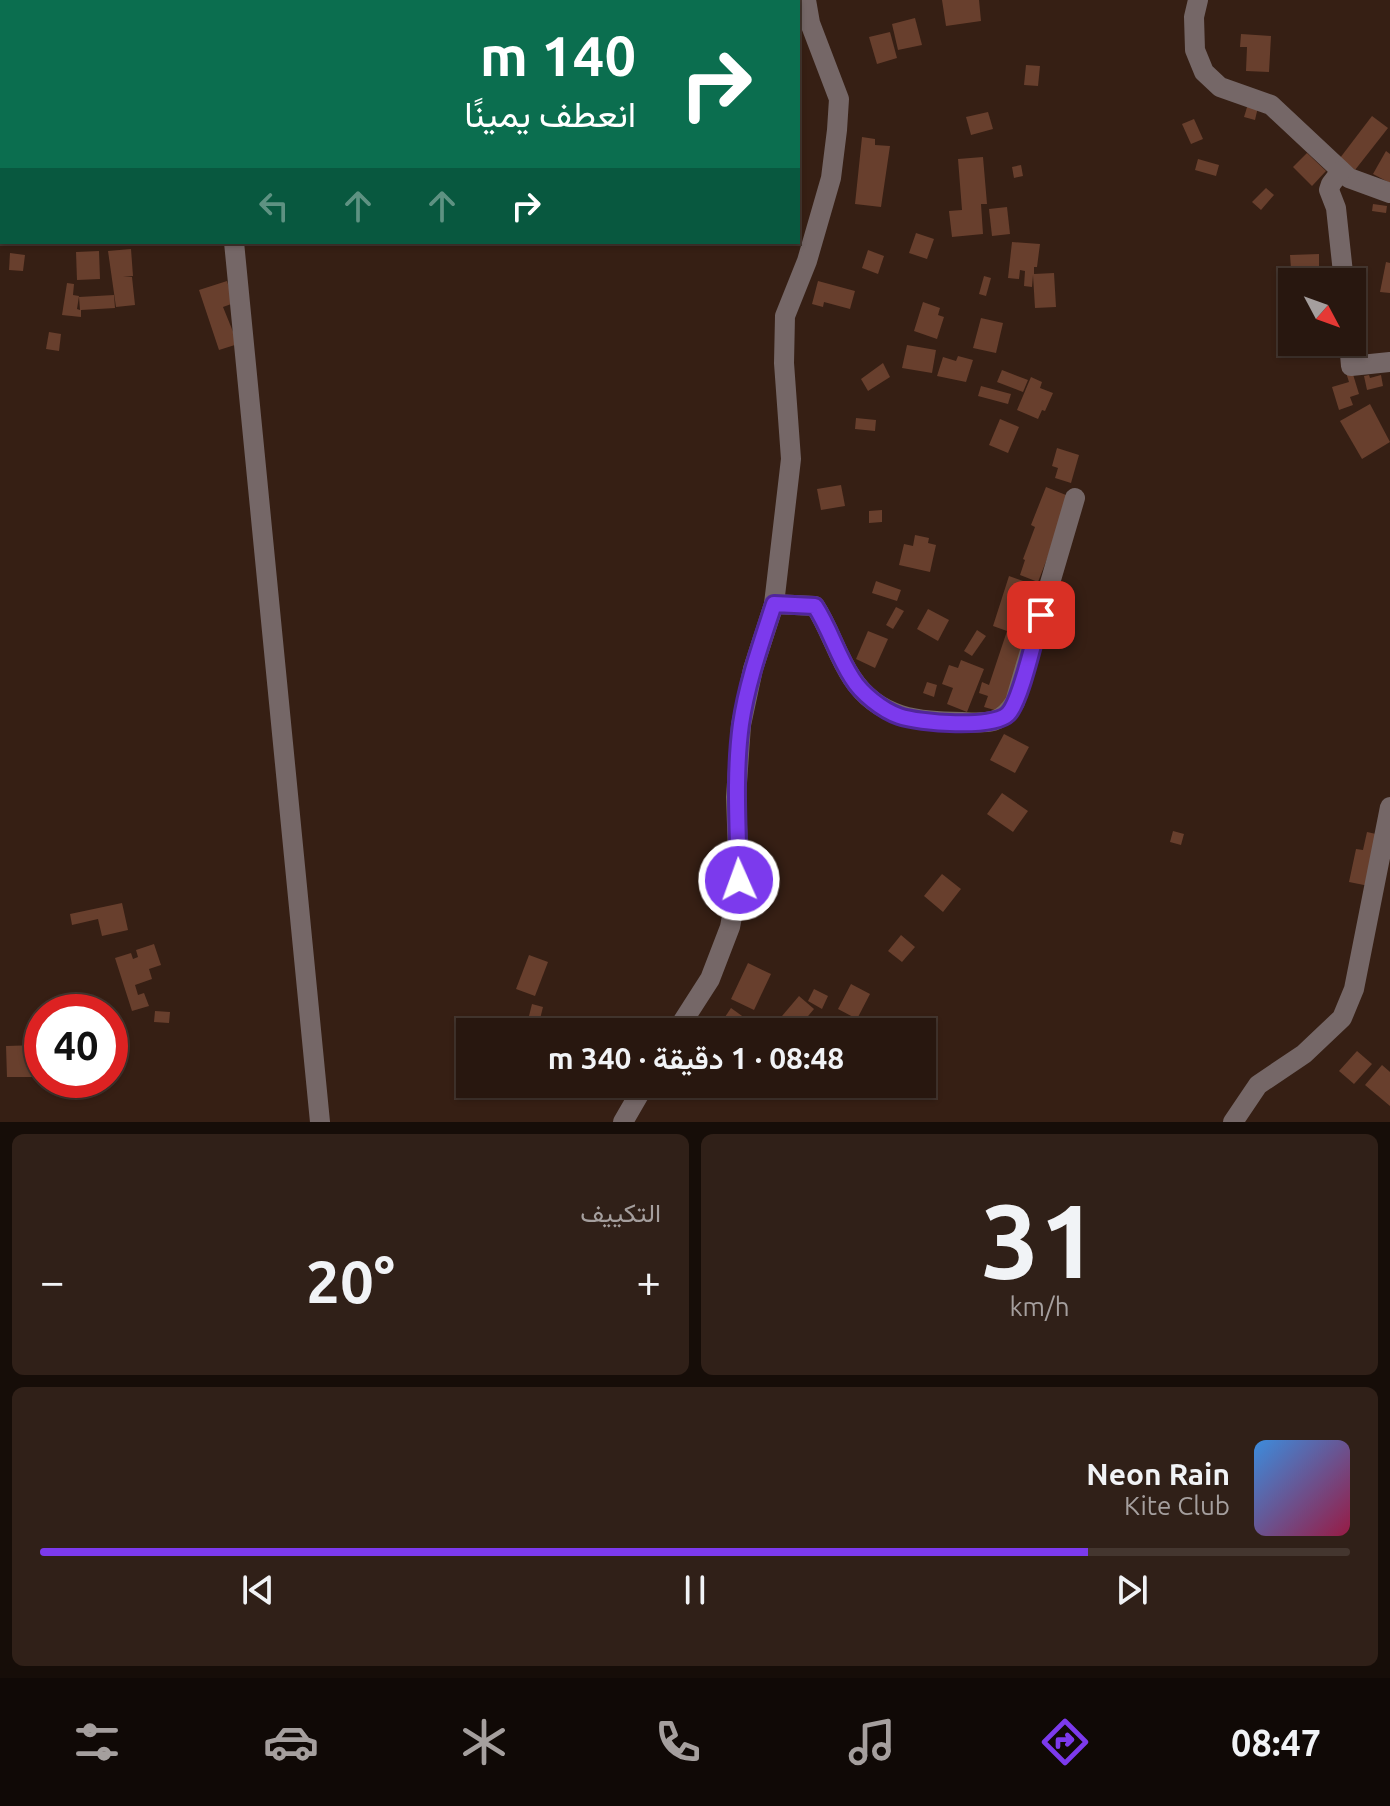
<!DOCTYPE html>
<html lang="ar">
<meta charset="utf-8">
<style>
:root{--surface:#28170f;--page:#302018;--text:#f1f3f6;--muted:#a59f9e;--line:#44362f;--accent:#7c3aed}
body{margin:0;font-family:Ubuntu,Vazirmatn,sans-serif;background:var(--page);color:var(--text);direction:rtl;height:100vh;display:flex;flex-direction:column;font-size:30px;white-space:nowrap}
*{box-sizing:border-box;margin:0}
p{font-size:26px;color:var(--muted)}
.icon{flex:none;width:44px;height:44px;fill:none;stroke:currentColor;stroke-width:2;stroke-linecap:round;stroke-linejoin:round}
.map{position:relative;height:1122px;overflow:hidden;direction:ltr}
.side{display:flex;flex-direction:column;gap:12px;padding:12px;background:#160d08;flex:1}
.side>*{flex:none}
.top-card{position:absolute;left:0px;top:0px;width:800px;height:244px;box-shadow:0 2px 6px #0004,0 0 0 2px var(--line);direction:rtl;background:#0b6e4f;color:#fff;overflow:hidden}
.needle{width:52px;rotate:131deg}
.controls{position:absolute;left:1278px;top:268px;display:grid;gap:16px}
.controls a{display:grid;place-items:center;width:88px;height:88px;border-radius:0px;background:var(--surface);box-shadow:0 2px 6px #0004,0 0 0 2px var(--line);font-size:40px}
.speed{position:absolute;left:24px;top:994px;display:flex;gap:16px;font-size:40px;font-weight:700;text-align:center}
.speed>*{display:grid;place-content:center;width:104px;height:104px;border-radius:50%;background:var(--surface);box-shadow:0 2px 6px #0004,0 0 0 2px var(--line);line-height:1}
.speed .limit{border:12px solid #d22;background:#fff;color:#111}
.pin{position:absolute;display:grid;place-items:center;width:68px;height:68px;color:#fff;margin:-34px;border-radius:16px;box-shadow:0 4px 12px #0006}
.me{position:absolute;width:88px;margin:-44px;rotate:358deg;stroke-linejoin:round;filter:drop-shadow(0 0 6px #0008)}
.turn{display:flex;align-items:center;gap:28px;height:168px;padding:0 32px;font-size:36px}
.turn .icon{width:104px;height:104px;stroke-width:2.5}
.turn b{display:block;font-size:56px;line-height:68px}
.lanes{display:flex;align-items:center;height:76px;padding:0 32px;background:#0003;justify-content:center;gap:40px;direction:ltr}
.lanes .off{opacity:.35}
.big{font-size:60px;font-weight:600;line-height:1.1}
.side .tile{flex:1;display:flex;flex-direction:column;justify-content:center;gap:12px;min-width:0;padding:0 28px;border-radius:12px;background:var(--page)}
.side .dial{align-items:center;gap:0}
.dial b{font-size:104px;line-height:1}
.song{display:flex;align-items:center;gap:24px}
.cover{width:96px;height:96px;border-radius:12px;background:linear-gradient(135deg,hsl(210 70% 55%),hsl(340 70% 35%))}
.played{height:8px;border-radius:4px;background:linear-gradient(90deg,var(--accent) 80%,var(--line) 80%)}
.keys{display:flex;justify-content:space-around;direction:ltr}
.heat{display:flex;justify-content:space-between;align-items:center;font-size:44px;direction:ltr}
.side .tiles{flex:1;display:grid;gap:12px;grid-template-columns:1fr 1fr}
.tile:last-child{grid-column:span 2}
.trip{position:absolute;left:456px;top:1018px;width:480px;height:80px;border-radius:0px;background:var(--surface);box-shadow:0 2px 6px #0004,0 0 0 2px var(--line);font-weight:600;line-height:80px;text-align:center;direction:rtl}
.tabs{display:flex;height:128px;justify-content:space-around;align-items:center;background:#100906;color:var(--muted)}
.tabs .icon{width:56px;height:56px}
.tabs .current{color:var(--accent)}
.tabs b{font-size:36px;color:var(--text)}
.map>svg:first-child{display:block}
</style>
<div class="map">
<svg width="1390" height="1122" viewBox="0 0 1390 1122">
<rect width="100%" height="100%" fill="#361f14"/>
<g fill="#683f2d">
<polygon points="942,0 979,0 981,21 946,26"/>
<polygon points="915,18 922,45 898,50 892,24"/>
<polygon points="890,32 897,58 877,64 869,37"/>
<polygon points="1241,34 1271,36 1269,72 1246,71 1247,47 1240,47"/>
<polygon points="1026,65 1040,66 1038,86 1024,85"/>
<polygon points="1248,104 1258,107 1255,120 1244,117"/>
<polygon points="988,112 993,129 971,135 966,117"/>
<polygon points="1372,116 1388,128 1355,170 1340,158"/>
<polygon points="1194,119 1203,139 1191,144 1182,124"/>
<polygon points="862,137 875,139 875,145 890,146 881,207 855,204"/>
<polygon points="1386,151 1390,154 1390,183 1373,174"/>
<polygon points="1307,153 1326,171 1312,186 1293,167"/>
<polygon points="983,157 987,204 981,204 983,234 952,237 949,211 962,210 958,159"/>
<polygon points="1198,159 1219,165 1216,176 1195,170"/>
<polygon points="1021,165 1023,176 1014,178 1012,167"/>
<polygon points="1266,188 1274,195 1261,210 1252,202"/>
<polygon points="1373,204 1387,206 1386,213 1372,211"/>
<polygon points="1007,207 1010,234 992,236 989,209"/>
<polygon points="916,233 934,239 927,259 909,253"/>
<polygon points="1012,242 1040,244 1037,267 1034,267 1034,274 1054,273 1056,307 1035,308 1033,275 1032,287 1024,286 1025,271 1020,270 1019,279 1008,278"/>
<polygon points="131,249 133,276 123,277 132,277 135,305 116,307 108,251"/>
<polygon points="868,250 884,256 878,274 862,268"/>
<polygon points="99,251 100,279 77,280 76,252"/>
<polygon points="10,253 25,255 23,271 9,270"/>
<polygon points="1319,254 1319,274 1337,270 1347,282 1292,282 1290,255"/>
<polygon points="1386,262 1390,263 1390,293 1380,292"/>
<polygon points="984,276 991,278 986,296 979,294"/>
<polygon points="227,281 234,303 223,307 238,344 219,350 199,290"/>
<polygon points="818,281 855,291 850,309 824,302 823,307 812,304"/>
<polygon points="67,283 74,284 73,295 79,296 77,309 80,310 79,297 114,295 115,308 81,310 81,317 62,315"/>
<polygon points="923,302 940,308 938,315 944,317 937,339 914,331"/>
<polygon points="1292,315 1292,342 1279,343 1277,316"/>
<polygon points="981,318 1003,323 996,353 973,348"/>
<polygon points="49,332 61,334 59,351 46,349"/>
<polygon points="907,345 936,350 932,373 902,368"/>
<polygon points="958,356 973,360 966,382 937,376 943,357 956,361"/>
<polygon points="1348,358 1359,394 1350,397 1353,405 1339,410 1332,387 1349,382 1342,360"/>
<polygon points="883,363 890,377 868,391 861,379"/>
<polygon points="1002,370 1028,380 1023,392 997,382"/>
<polygon points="1369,375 1370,378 1381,375 1383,386 1367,390 1364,376"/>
<polygon points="1031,377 1042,382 1040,388 1053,393 1045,411 1042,410 1038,419 1017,410"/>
<polygon points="981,386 1011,394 1008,404 978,396"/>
<polygon points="1370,404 1390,442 1362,459 1340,421"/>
<polygon points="856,418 876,420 875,431 855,429"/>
<polygon points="1000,419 1019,427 1008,453 989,445"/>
<polygon points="1057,448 1079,455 1071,483 1055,478 1058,468 1052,466"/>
<polygon points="841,485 845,506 821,510 817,489"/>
<polygon points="1046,487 1071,497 1038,582 1020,575 1025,560 1023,559 1035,527 1031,525"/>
<polygon points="882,510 882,522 869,523 869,511"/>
<polygon points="915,535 929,538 928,543 936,545 930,572 899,565 904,544 913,546"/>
<polygon points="1009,576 1040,587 1005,713 984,707 988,696 979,693 982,682 989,685 1007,631 993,626"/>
<polygon points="876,581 901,590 897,601 872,593"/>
<polygon points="896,607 904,611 893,629 886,625"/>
<polygon points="928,609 949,620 938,641 917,629"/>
<polygon points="977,630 986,636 972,656 964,651"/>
<polygon points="868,631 888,639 875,668 856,659"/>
<polygon points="961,660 984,669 967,712 947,704 953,688 942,684 949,665 958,668"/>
<polygon points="927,682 937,685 934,697 923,693"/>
<polygon points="1004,734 1029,747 1015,773 990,760"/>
<polygon points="1002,793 1028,811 1013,832 987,814"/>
<polygon points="1173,831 1184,834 1181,845 1170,842"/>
<polygon points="1367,832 1385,836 1374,887 1349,882 1356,849 1363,850"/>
<polygon points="942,874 961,889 943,912 924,896"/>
<polygon points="122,903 128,930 102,936 98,919 72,925 70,914"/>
<polygon points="901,935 915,947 902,962 888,951"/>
<polygon points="154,944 161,965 149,969 152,979 135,985 138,995 144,993 149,1006 132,1011 115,958 131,953 133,959 138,957 136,950"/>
<polygon points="529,955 548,962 535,996 516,989"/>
<polygon points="748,963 771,974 754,1010 731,999"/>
<polygon points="851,984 870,994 857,1019 838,1009"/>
<polygon points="814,989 828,996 822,1009 808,1001"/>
<polygon points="799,996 814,1009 798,1028 782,1016"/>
<polygon points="532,1004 543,1007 539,1023 528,1020"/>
<polygon points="731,1008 756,1026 752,1032 715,1032"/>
<polygon points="155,1011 170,1012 169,1023 154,1022"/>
<rect x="32" y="1020" width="10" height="19"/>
<polygon points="39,1045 40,1077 7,1077 6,1046"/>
<polygon points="1357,1051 1372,1064 1354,1084 1339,1071"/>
<polygon points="1382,1065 1390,1072 1390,1106 1365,1085"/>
<polygon points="796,1084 806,1087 802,1097 793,1094"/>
</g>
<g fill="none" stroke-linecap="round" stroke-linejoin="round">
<g stroke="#756767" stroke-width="20">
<polyline points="1198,0 1194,17 1195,50 1204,72 1220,87 1271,105 1349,178 1390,193"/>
<polyline points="0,102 2,102"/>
<polyline points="1341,171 1331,184 1329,190 1336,208 1344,282"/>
<polyline points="234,242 320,1122"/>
<polyline points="1349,342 1351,366 1390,362"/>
<path d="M774 604 815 606C830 629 837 656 852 678 879 719 918 721 962 722 987 723 1001 725 1015 702L1075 498"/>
<polyline points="676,1032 710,979 730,927 739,880 736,797 741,725 753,669 774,604 791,459 784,363 785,316 807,261 831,178 837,130 839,99 810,23 806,0"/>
<polyline points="623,1122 645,1084"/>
<polyline points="1233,1122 1258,1085 1304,1054 1342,1018 1354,989 1390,807"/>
</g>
</g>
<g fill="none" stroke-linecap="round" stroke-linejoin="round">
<g stroke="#51269a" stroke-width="20">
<path id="route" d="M739 880C738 828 734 776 741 724 747 683 761 644 774 604L815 606C830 629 837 655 852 678 861 693 882 710 899 716 919 723 993 729 1008 714 1021 701 1035 635 1041 615"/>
</g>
<use href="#route" stroke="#7c3aed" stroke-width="14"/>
</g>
</svg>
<div class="controls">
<a><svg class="needle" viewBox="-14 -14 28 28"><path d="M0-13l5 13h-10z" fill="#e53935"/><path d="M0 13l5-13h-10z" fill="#a59f9e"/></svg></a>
</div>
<div class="speed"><div class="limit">40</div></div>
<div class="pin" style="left:1041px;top:615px;background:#d93025"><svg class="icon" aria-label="arrive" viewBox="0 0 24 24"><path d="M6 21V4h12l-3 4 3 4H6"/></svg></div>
<svg class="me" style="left:739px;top:880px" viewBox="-20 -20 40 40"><circle r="17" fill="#7c3aed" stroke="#fff" stroke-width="3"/><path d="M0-11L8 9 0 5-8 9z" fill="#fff"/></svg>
<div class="trip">08:48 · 1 دقيقة · 340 m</div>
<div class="top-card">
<div class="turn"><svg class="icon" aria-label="right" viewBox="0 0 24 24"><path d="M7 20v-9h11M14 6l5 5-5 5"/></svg><div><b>140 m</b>انعطف يمينًا</div></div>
<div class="lanes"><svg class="icon off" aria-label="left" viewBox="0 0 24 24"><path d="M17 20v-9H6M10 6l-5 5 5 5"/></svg><svg class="icon off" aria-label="ahead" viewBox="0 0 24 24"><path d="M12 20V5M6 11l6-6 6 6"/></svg><svg class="icon off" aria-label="ahead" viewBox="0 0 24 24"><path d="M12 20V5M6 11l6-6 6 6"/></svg><svg class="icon" aria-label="right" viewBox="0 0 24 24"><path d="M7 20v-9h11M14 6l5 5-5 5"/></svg></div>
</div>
</div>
<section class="side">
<div class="tiles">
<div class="tile dial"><b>31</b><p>km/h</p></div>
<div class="tile"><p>التكييف</p>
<div class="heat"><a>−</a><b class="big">20°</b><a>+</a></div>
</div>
<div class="tile">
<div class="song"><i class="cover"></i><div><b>Neon Rain</b><p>Kite Club</p></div></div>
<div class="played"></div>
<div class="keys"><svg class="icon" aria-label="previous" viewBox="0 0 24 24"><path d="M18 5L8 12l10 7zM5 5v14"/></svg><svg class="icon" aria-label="pause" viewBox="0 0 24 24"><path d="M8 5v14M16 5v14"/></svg><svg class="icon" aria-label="next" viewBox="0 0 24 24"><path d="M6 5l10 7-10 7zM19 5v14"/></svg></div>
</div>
</div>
</section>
<nav class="tabs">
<b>08:47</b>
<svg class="icon current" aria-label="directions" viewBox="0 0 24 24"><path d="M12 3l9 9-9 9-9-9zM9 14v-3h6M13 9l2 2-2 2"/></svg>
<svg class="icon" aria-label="music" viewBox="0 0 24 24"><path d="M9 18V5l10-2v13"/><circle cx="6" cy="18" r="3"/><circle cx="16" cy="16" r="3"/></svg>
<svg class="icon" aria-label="phone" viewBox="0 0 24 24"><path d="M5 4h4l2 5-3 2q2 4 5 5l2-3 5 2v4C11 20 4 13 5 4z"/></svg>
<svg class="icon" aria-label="climate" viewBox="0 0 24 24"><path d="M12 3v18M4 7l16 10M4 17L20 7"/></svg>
<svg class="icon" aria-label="car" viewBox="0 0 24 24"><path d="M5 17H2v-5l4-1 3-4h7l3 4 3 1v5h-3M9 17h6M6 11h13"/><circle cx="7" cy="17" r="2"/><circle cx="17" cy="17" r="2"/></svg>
<svg class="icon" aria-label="filters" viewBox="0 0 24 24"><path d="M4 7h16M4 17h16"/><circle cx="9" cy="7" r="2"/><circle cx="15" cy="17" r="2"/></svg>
</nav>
